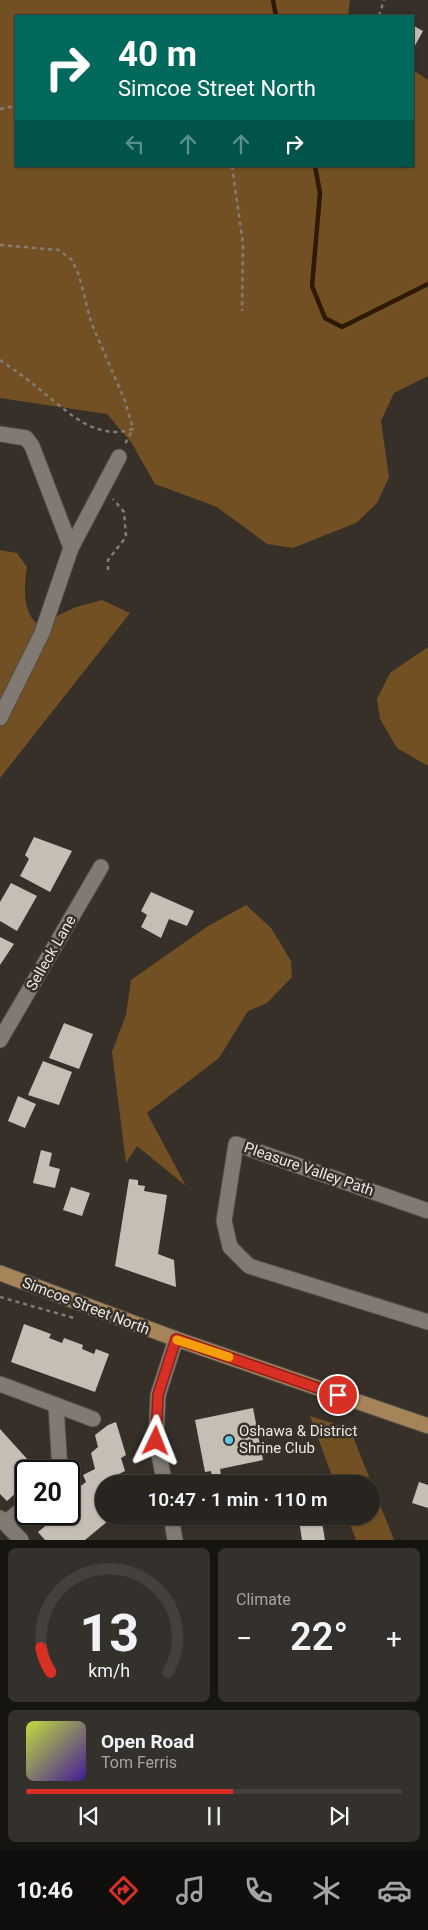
<!DOCTYPE html>
<meta charset="utf-8">
<style>
:root{--surface:#28241f;--page:#34302c;--text:#f1f3f6;--muted:#a5a4a4;--line:#44413d;--accent:#d93025}
body{margin:0;font-family:Roboto,sans-serif;background:var(--page);color:var(--text);height:100vh;display:flex;flex-direction:column;font-size:19px;white-space:nowrap}
*{box-sizing:border-box;margin:0}
p{font-size:16px;color:var(--muted)}
.icon{flex:none;width:28px;height:28px;fill:none;stroke:currentColor;stroke-width:2;stroke-linecap:round;stroke-linejoin:round}
.map{position:relative;height:1540px;overflow:hidden}
.panel{display:flex;flex-direction:column;gap:8px;padding:8px;background:#161411;flex:1}
.panel>*{flex:none}
.hud{position:absolute;left:15px;top:15px;width:399px;height:152px;border-radius:0px;box-shadow:0 1px 4px #0004,0 0 0 1px var(--line);background:#00695c;color:#fff;overflow:hidden}
.speed{position:absolute;left:15px;top:1460px;display:flex;gap:10px;font-size:25px;font-weight:700;text-align:center}
.speed>*{display:grid;place-content:center;width:65px;height:65px;border-radius:50%;background:var(--surface);box-shadow:0 1px 4px #0004,0 0 0 1px var(--line);line-height:1}
.speed .limit{border:2px solid #111;border-radius:8px;background:#fff;color:#111}
.pin{position:absolute;display:grid;place-items:center;width:42px;height:42px;color:#fff;margin:-21px;border:2px solid #fff;border-radius:50%;box-shadow:0 1px 5px #0007}
.me{position:absolute;width:55px;margin:-28px;rotate:2deg;stroke-linejoin:round;filter:drop-shadow(0 0 4px #0008)}
.turn{display:flex;align-items:center;gap:18px;height:105px;padding:0 20px;font-size:22px}
.turn .icon{width:65px;height:65px;stroke-width:2.5}
.turn b{display:block;font-size:35px;line-height:42px}
.lanes{display:flex;align-items:center;height:48px;padding:0 20px;background:#0003;justify-content:center;gap:25px;direction:ltr}
.lanes .off{opacity:.35}
.big{font-size:38px;font-weight:600;line-height:1.1}
.panel .card{flex:1;display:flex;flex-direction:column;justify-content:center;gap:8px;min-width:0;padding:0 18px;border-radius:8px;background:var(--page)}
.panel .dial{align-items:center;gap:0}
.dial svg{height:130px;overflow:visible;fill:none;stroke:var(--line);stroke-width:7;stroke-linecap:round;text-anchor:middle}
.dial text{fill:var(--text);stroke:none}
.song{display:flex;align-items:center;gap:15px}
.cover{width:60px;height:60px;border-radius:8px;background:linear-gradient(135deg,hsl(70 70% 55%),hsl(260 70% 35%))}
.played{height:5px;border-radius:2px;background:linear-gradient(90deg,var(--accent) 55%,var(--line) 55%)}
.keys{display:flex;justify-content:space-around;direction:ltr}
.heat{display:flex;justify-content:space-between;align-items:center;font-size:28px;direction:ltr}
.panel .tiles{flex:1;display:grid;gap:8px;grid-template-columns:1fr 1fr}
.card:last-child{grid-column:span 2}
.trip{position:absolute;left:95px;top:1475px;width:285px;height:50px;border-radius:25px;background:var(--surface);box-shadow:0 1px 4px #0004,0 0 0 1px var(--line);font-weight:600;line-height:50px;text-align:center}
.tabs{display:flex;height:80px;justify-content:space-around;align-items:center;background:#100e0c;color:var(--muted)}
.tabs .icon{width:35px;height:35px}
.tabs .current{color:var(--accent)}
.tabs b{font-size:22px;color:var(--text)}
.map>svg:first-child{display:block}
</style>
<div class="map">
<svg width="428" height="1540" viewBox="0 0 428 1540">
<rect width="100%" height="100%" fill="#363029"/>
<g fill="#735023">
<polygon points="0,0 350,0 348,16 16,16 16,166 412,166 413,70 428,80 428,376 394,393 381,421 389,477 377,503 356,523 293,548 267,544 217,507 155,484 131,442 107,414 0,398"/>
<path d="M0 550 17 553 27 567C24 587 22 611 38 625L76 607 102 600 130 613 0 778Z"/>
<polygon points="428,647 428,766 397,748 380,719 377,699 390,673"/>
<polygon points="246,905 271,928 291,961 292,977 267,1003 248,1011 219,1058 147,1113 186,1186 137,1146 126,1163 112,1052 126,1015 131,980 208,926"/>
<polygon points="310,1416 350,1429 394,1540 356,1540 347,1516 371,1516 371,1484 335,1484"/>
</g>
<g fill="none" stroke-linecap="round" stroke-linejoin="round">
<g stroke="#2e1a00" stroke-width="4.5">
<polyline points="273,0 276,16"/>
<polyline points="315,166 320,193 312,286 325,318 342,327 428,284"/>
</g>
</g>
<g fill="#c5beb5">
<polygon points="412,25 423,31 412,51"/>
<polygon points="34,837 72,851 50,892 20,876 29,859 25,855"/>
<polygon points="11,883 37,896 17,931 0,921 0,902"/>
<polygon points="151,892 194,911 187,926 169,919 161,938 141,927 147,915 141,911"/>
<polygon points="0,937 14,944 0,965"/>
<polygon points="64,1023 93,1034 79,1069 49,1058"/>
<polygon points="43,1061 72,1072 59,1105 28,1095"/>
<polygon points="18,1096 36,1104 25,1128 8,1121"/>
<polygon points="41,1150 52,1153 49,1166 60,1169 55,1188 33,1183"/>
<polygon points="129,1179 138,1180 138,1185 145,1186 144,1191 167,1195 158,1254 174,1260 176,1287 115,1266"/>
<polygon points="71,1187 90,1193 82,1216 63,1210"/>
<polygon points="24,1324 51,1334 49,1338 62,1343 64,1338 83,1345 82,1349 94,1354 96,1349 109,1354 95,1392 11,1362"/>
<polygon points="253,1408 263,1460 220,1469 222,1481 213,1483 211,1471 205,1472 195,1420"/>
<polygon points="116,1422 126,1455 121,1458 125,1471 109,1479 110,1484 104,1484 104,1516 114,1516 85,1540 45,1540 38,1532 60,1514 69,1514 69,1506 77,1500 74,1491 86,1482 83,1475 95,1469 91,1453 98,1447 95,1435 108,1425"/>
<polygon points="0,1429 38,1471 26,1471 26,1484 7,1501 0,1494"/>
<polygon points="419,1482 428,1485 428,1508 412,1503"/>
<polygon points="321,1516 325,1540 302,1540 299,1520"/>
</g>
<g fill="none" stroke-linecap="round" stroke-linejoin="round">
<g stroke="#524e48" stroke-width="17">
<g id="minor">
<polyline points="0,434 26,438 32,446 71,548 119,457"/>
<polyline points="0,718 42,633 71,548"/>
<polyline points="0,1040 101,867"/>
<polyline points="428,1211 236,1144 224,1221 230,1247 249,1266 428,1322"/>
<polyline points="0,1384 93,1419"/>
<polyline points="56,1405 60,1471"/>
<polyline points="165,1484 156,1441 158,1395 176,1339"/>
<polyline points="171,1516 175,1540"/>
<polyline points="0,1518 21,1540"/>
<polyline points="5,1523 26,1506"/>
</g>
</g>
<g stroke="#524e48" stroke-width="17">
<polyline id="major" points="0,1273 176,1339 428,1426"/>
</g>
<g stroke="#817c76" stroke-width="2.5" stroke-dasharray="4 4" stroke-linecap="butt">
<polyline points="379,16 384,0"/>
<polyline points="0,109 16,106"/>
<polyline points="232,166 243,244 242,311"/>
<polyline points="0,245 59,250 72,260 79,275 91,322 125,401 133,429"/>
<path d="M0 360C13 369 26 378 38 388 65 409 94 442 133 429L125 444"/>
<polyline points="108,570 108,560 126,537 124,512 113,499"/>
<polyline points="0,1297 74,1318"/>
</g>
<use href="#minor" stroke="#817a73" stroke-width="15"/>
<use href="#major" stroke="#a6845a" stroke-width="15"/>
</g>
<g fill="none" stroke-linecap="round" stroke-linejoin="round">
<g stroke="#8d1f18" stroke-width="12">
<polyline id="route" points="156,1441 158,1395 176,1339 338,1395"/>
</g>
<use href="#route" stroke="#d93025" stroke-width="9"/>
<polyline stroke="#f59e0b" stroke-width="9" points="177,1340 229,1357"/>
</g>
<circle fill="#5cc7e8" stroke="#363029" stroke-width="2" cx="229" cy="1440" r="5"/>
<g text-anchor="middle" stroke-width="5" stroke-linejoin="round" paint-order="stroke">
<g font-size="15" fill="#eae6e2" stroke="#363029">
<text transform="translate(51 953) rotate(-60)" y="5">Selleck Lane</text>
<text transform="translate(309 1169) rotate(19)" y="5">Pleasure Valley Path</text>
<text transform="translate(86 1306) rotate(21)" y="5">Simcoe Street North</text>
</g>
<g font-size="15" fill="#eae6e2" stroke="#363029" text-anchor="start">
<text x="239" y="1436">Oshawa &amp; District<tspan x="239" dy="17">Shrine Club</tspan></text>
</g>
</g>
</svg>
<div class="speed"><div class="limit">20</div></div>
<div class="pin" style="left:338px;top:1395px;background:#d93025"><svg class="icon" aria-label="arrive" viewBox="0 0 24 24"><path d="M6 21V4h12l-3 4 3 4H6"/></svg></div>
<svg class="me" style="left:156px;top:1441px" viewBox="-20 -20 40 40"><path d="M0-17L14 15 0 8-14 15z" fill="#d93025" stroke="#fff" stroke-width="4"/></svg>
<div class="trip">10:47 · 1 min · 110 m</div>
<div class="hud">
<div class="turn"><svg class="icon" aria-label="right" viewBox="0 0 24 24"><path d="M7 20v-9h11M14 6l5 5-5 5"/></svg><div><b>40 m</b>Simcoe Street North</div></div>
<div class="lanes"><svg class="icon off" aria-label="left" viewBox="0 0 24 24"><path d="M17 20v-9H6M10 6l-5 5 5 5"/></svg><svg class="icon off" aria-label="ahead" viewBox="0 0 24 24"><path d="M12 20V5M6 11l6-6 6 6"/></svg><svg class="icon off" aria-label="ahead" viewBox="0 0 24 24"><path d="M12 20V5M6 11l6-6 6 6"/></svg><svg class="icon" aria-label="right" viewBox="0 0 24 24"><path d="M7 20v-9h11M14 6l5 5-5 5"/></svg></div>
</div>
</div>
<section class="panel">
<div class="tiles">
<div class="card dial"><svg viewBox="0 0 100 80">
<path d="M14 69A42 42 0 1 1 86 69"/>
<path d="M14 69A42 42 0 0 1 8 54" stroke="#d93025"/>
<text x="50" y="56" font-size="32" font-weight="700">13</text>
<text x="50" y="72" font-size="11">km/h</text>
</svg></div>
<div class="card"><p>Climate</p>
<div class="heat"><a>−</a><b class="big">22°</b><a>+</a></div>
</div>
<div class="card">
<div class="song"><i class="cover"></i><div><b>Open Road</b><p>Tom Ferris</p></div></div>
<div class="played"></div>
<div class="keys"><svg class="icon" aria-label="previous" viewBox="0 0 24 24"><path d="M18 5L8 12l10 7zM5 5v14"/></svg><svg class="icon" aria-label="pause" viewBox="0 0 24 24"><path d="M8 5v14M16 5v14"/></svg><svg class="icon" aria-label="next" viewBox="0 0 24 24"><path d="M6 5l10 7-10 7zM19 5v14"/></svg></div>
</div>
</div>
</section>
<nav class="tabs">
<b>10:46</b>
<svg class="icon current" aria-label="directions" viewBox="0 0 24 24"><path d="M12 3l9 9-9 9-9-9zM9 14v-3h6M13 9l2 2-2 2"/></svg>
<svg class="icon" aria-label="music" viewBox="0 0 24 24"><path d="M9 18V5l10-2v13"/><circle cx="6" cy="18" r="3"/><circle cx="16" cy="16" r="3"/></svg>
<svg class="icon" aria-label="phone" viewBox="0 0 24 24"><path d="M5 4h4l2 5-3 2q2 4 5 5l2-3 5 2v4C11 20 4 13 5 4z"/></svg>
<svg class="icon" aria-label="climate" viewBox="0 0 24 24"><path d="M12 3v18M4 7l16 10M4 17L20 7"/></svg>
<svg class="icon" aria-label="car" viewBox="0 0 24 24"><path d="M5 17H2v-5l4-1 3-4h7l3 4 3 1v5h-3M9 17h6M6 11h13"/><circle cx="7" cy="17" r="2"/><circle cx="17" cy="17" r="2"/></svg>
</nav>
